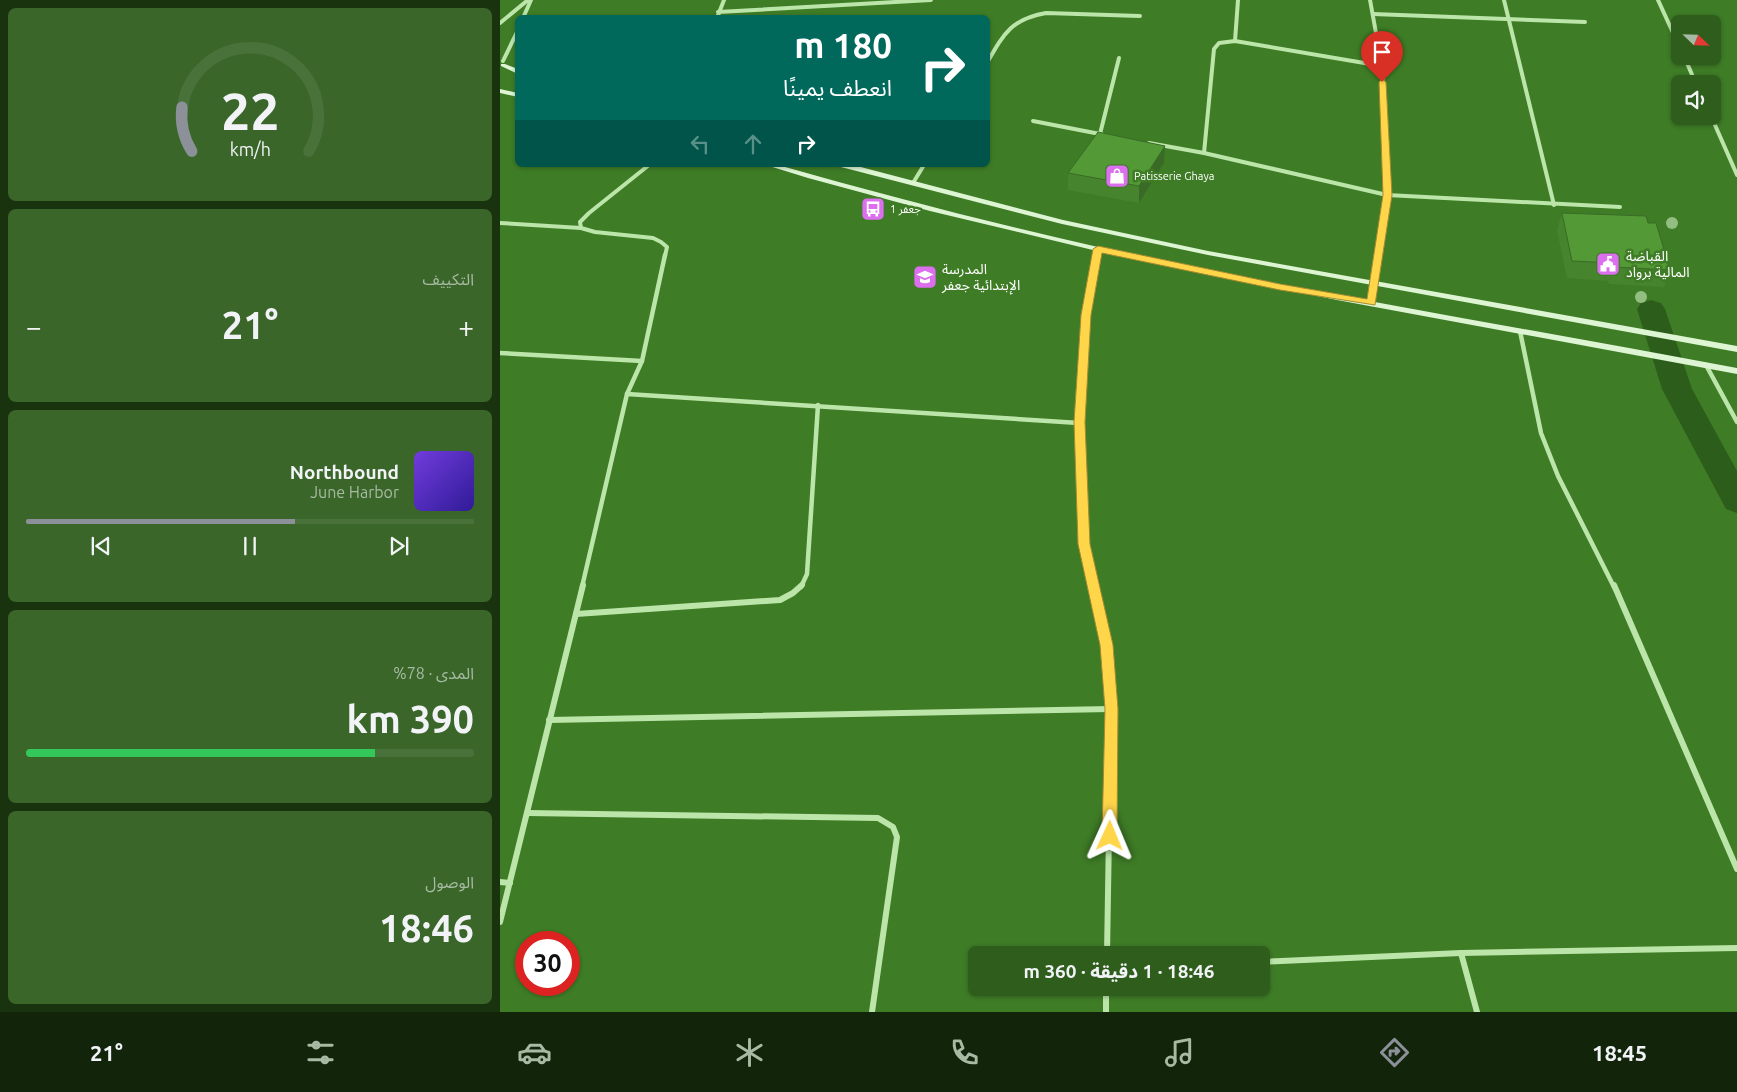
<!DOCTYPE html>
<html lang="ar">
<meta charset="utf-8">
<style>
:root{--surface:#2e5d1c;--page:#3a6629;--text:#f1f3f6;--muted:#a7baa3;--line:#49723b;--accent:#8c9099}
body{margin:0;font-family:Ubuntu,"Noto Sans Arabic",sans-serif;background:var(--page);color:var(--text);direction:rtl;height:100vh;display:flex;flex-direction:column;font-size:19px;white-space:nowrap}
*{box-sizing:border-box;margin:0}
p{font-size:16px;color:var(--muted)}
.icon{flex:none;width:28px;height:28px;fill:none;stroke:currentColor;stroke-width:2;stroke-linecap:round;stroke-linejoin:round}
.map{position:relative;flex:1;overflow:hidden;direction:ltr}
.details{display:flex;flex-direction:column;gap:8px;padding:8px;background:#19330f;width:500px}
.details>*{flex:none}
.top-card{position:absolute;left:15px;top:15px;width:475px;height:152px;border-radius:8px;box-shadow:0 1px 4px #0004;direction:rtl;background:#00695c;color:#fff;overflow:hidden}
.needle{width:32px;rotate:113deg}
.fabs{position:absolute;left:1171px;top:15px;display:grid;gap:10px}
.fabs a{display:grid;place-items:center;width:50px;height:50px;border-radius:8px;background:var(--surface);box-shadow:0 1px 4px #0004;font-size:25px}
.speed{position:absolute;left:15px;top:931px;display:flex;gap:10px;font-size:25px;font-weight:700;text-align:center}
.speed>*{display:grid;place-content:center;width:65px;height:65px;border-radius:50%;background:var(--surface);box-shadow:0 1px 4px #0004;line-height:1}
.speed .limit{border:8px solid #d22;background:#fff;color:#111}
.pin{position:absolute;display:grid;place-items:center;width:42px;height:42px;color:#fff;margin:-51px -21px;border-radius:50% 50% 50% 0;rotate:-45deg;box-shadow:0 0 5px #0007}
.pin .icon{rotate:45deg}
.me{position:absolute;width:55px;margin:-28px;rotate:1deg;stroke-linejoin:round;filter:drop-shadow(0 0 4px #0008)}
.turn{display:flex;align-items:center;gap:18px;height:105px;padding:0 15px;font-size:22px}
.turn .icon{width:65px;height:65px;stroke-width:2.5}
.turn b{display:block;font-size:35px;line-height:42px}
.lanes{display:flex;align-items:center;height:48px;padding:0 15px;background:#0003;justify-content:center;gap:25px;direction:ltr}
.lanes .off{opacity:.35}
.big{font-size:38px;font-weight:700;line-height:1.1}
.details .widget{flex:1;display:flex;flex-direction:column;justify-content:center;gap:8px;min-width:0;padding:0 18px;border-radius:8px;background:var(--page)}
.details .dial{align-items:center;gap:0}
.dial svg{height:130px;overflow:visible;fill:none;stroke:var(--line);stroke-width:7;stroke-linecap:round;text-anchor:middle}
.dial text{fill:var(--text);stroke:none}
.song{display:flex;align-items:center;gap:15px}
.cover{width:60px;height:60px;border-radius:8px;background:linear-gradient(135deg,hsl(260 70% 55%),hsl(250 70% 35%))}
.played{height:5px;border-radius:2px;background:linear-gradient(90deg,var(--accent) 60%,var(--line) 60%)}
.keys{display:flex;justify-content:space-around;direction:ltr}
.heat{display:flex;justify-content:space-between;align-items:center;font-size:28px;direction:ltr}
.charge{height:8px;border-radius:4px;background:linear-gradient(90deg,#34c759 78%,var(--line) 0)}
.trip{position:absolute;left:468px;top:946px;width:302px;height:50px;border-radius:8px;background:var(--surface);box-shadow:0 1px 4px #0004;font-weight:700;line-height:50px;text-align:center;direction:rtl}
.menu{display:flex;height:80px;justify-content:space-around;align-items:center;background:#12250b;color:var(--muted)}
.menu .icon{width:35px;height:35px}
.menu .current{color:var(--accent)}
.menu b{font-size:22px;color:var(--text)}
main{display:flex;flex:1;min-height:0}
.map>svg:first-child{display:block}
</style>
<main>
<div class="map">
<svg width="1237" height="1012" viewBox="0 0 1237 1012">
<rect width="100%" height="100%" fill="#3e7c26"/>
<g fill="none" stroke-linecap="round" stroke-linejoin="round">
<polygon fill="#2c5d1a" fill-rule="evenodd" points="1151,300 1161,303 1165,309 1192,389 1237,471 1237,513 1226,509 1162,389 1137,309 1141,303"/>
<g stroke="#bce5aa" stroke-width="4">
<polyline points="870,0 882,66 887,195 878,256"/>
<polyline points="1004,0 1054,205"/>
<polyline points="1158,0 1180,48"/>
<polyline points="218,12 431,0"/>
<polyline points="873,14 1085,22"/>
<polyline points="23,18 31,0"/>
<polyline points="217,18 224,0"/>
<polyline points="0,23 28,0"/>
<polyline points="735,41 738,0"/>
<polyline points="1184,56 1196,84"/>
<polyline points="3,61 18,30"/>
<path d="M488 61C504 33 512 19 546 13L640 16"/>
<polyline points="1211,116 1237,175"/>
<polyline points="533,121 600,134"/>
<polyline points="604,135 600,134 619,58"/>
<polyline points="649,143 704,153 887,195 1120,207"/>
<polyline points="704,153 714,49 719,43 735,41 882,66"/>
<polyline points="149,165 89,213 80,222 81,228 95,232 153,238 161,242 167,247 165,256"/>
<polyline points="413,183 424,165"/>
<polyline points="0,223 81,228"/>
<polyline points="597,256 598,249"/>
</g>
<g stroke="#bce5aa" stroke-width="4.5">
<polyline points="871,303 878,255"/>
<polyline points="1020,331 1041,433 1058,476 1114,587"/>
<polyline points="0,353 142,361"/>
<polyline points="1206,365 1237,422"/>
<polyline points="127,394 579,423"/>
<polyline points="82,587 127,394 142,361 165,255"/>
<polyline points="301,587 307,574 318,405"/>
<polyline points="593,587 584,544 579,423 586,315 597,255"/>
</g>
<g stroke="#bce5aa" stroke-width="6">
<polyline points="593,585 606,645 611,709 607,955"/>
<polyline points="1114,585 1237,869"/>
<polyline points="76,614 280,600 293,593 302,585"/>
<polyline points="49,720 611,709"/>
<polyline points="27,813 378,818 393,827 397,837 372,1012"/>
<polyline points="0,882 10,883"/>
<polyline points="0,922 83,585"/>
<polyline points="961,953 977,1012"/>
<polyline points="761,962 961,953 1237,948"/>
<polyline points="606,988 606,1012"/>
</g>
<g fill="#ddf5d3" fill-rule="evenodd">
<polygon points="1,64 5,64 18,69 18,74 1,66"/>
<polygon points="0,89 18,93 18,97 0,93"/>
<path d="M266 165H278C384 195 491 223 598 247 810 293 1024 328 1237 368V374L837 300 597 251 430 211 308 178Z"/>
<polygon points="340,165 353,165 563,220 708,251 1237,346 1237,352 708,255 562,224 341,167"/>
</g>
</g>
<g fill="#93be82">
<circle cx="1172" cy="223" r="6"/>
<circle cx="1141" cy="297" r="6"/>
</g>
<g fill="#47842e">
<polygon points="665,146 664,163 639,203 568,190 568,173"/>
<polygon points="1062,213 1148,223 1170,270 1164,287 1109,284 1108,281 1067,278 1057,230"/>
</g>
<polygon fill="#3a6b26" points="665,146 664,163 639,203 639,186"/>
<g fill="#539936" stroke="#3a6b26">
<polygon points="598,132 665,146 639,186 568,173"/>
<polygon points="1062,213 1146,216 1148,223 1156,223 1170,270 1114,267 1113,263 1072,261"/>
</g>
<polygon fill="#ffd54a" stroke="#a68a30" points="882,79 886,82 892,195 875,305 780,290 602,253 591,315 585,422 590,544 613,645 618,709 617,836 614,841 610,843 605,841 602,836 605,709 600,645 578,544 574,422 581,315 593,249 598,246 780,284 867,299 883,195 879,82"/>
<defs>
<g id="shop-square" transform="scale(1.25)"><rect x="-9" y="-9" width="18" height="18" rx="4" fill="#dc6fee" stroke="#3e7c26"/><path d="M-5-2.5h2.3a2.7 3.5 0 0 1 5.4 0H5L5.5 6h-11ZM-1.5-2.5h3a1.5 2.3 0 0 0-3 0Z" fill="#fff"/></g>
<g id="bus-square" transform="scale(1.25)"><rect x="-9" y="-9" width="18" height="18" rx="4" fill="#dc6fee" stroke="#3e7c26"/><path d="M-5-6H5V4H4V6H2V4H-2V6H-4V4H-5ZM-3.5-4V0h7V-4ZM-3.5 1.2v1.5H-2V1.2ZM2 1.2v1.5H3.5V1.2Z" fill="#fff"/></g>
<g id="civic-square" transform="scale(1.25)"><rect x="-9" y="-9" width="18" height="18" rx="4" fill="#dc6fee" stroke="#3e7c26"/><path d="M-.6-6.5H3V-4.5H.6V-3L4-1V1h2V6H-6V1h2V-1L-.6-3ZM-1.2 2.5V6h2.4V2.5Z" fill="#fff"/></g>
<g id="school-square" transform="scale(1.25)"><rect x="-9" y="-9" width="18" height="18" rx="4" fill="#dc6fee" stroke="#3e7c26"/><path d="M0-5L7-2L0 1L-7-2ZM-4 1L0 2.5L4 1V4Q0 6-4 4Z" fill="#fff"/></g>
</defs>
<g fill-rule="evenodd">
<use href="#shop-square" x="617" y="176"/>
<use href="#bus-square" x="373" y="209"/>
<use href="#civic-square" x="1108" y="264"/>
<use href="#school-square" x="425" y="277"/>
</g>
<g text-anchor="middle" stroke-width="5" stroke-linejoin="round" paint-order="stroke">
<g font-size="11" fill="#fff" stroke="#3e7c26" text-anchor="start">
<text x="634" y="180">Patisserie Ghaya</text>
<text x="390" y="213">جعفر 1</text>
</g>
<g font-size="14" fill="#fff" stroke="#3e7c26" text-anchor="start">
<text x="1126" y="261">القباضة<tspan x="1126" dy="16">المالية برواد</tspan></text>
<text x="442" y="274">المدرسة<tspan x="442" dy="16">الإبتدائية جعفر</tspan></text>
</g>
</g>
</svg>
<div class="fabs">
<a><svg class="needle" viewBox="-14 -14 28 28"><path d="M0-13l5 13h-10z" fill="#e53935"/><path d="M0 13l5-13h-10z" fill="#a7baa3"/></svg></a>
<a><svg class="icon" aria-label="sound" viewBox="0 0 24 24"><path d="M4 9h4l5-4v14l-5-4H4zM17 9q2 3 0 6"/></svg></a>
</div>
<div class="speed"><div class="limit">30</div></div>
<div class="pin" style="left:882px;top:82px;background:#d93025"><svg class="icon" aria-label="arrive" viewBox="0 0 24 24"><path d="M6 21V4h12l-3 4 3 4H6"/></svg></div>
<svg class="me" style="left:610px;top:836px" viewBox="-20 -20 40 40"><path d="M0-17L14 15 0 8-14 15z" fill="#ffd54a" stroke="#fff" stroke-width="4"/></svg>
<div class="trip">18:46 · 1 دقيقة · 360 m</div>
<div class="top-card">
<div class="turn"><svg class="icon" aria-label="right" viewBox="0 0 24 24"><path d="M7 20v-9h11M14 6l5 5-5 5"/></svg><div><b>180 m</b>انعطف يمينًا</div></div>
<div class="lanes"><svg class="icon off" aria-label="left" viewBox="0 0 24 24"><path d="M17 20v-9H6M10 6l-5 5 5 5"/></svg><svg class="icon off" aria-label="ahead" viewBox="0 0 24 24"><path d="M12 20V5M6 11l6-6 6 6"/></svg><svg class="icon" aria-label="right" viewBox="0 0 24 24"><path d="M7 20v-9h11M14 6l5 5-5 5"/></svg></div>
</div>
</div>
<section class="details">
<div class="widget dial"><svg viewBox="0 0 100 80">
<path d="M14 69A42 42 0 1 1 86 69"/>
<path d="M14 69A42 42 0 0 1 8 42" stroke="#8c9099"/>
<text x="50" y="56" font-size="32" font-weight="700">22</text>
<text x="50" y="72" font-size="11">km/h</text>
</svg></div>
<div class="widget"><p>التكييف</p>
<div class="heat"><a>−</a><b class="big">21°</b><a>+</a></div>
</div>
<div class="widget">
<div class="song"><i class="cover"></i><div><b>Northbound</b><p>June Harbor</p></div></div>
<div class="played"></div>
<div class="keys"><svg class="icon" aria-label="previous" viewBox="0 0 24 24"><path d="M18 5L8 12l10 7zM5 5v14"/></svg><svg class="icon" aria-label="pause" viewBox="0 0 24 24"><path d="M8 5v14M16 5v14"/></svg><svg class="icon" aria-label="next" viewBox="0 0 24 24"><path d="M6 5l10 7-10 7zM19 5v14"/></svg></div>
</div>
<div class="widget"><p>المدى · 78%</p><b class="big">390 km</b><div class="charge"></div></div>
<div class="widget"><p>الوصول</p><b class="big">18:46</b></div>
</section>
</main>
<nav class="menu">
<b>18:45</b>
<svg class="icon current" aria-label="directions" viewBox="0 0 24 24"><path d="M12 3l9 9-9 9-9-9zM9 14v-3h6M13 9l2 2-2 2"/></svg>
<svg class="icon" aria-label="music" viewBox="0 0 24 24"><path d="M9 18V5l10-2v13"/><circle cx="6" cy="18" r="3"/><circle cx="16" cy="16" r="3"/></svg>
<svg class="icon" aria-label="phone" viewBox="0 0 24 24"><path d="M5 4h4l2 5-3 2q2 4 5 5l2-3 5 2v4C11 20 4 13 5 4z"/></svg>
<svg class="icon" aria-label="climate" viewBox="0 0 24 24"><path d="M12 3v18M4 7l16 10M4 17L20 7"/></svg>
<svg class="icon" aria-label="car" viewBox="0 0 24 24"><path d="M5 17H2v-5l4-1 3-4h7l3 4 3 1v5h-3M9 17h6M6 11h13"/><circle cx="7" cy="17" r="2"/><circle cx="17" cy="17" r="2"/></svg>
<svg class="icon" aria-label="filters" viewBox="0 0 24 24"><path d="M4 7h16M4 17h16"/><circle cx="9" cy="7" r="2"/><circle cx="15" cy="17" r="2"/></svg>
<b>21°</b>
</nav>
